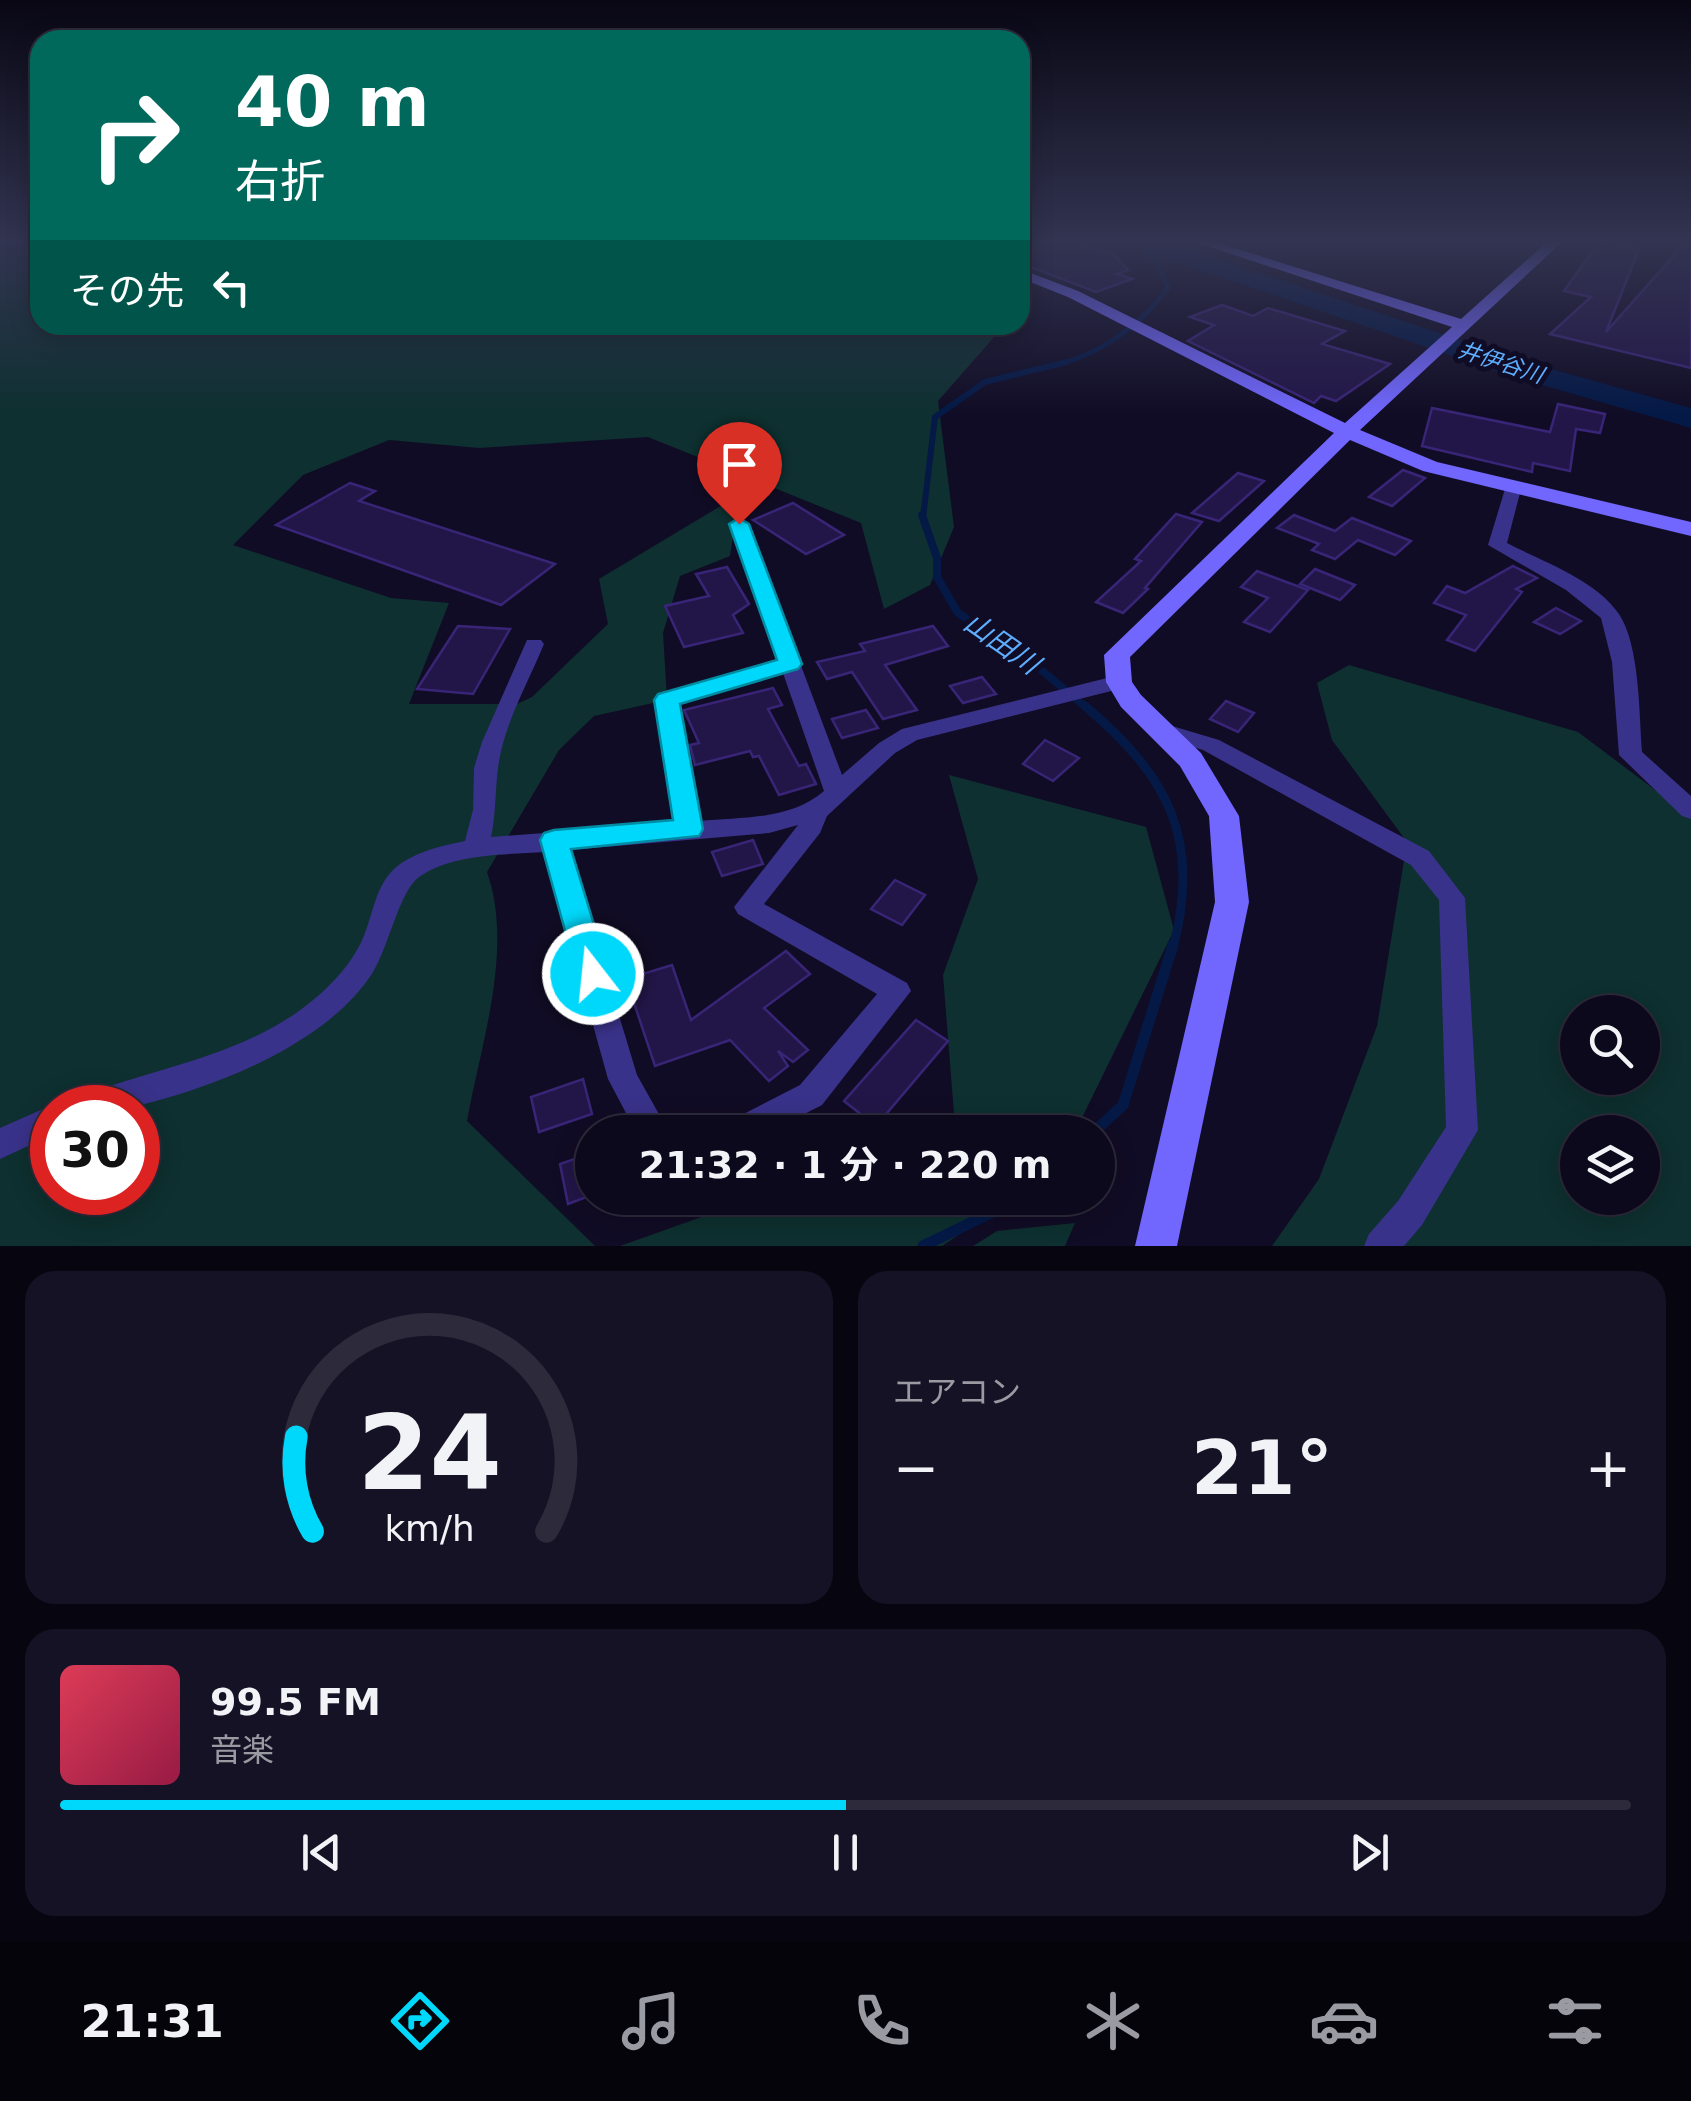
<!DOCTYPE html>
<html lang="ja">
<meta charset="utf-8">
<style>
:root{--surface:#0d091c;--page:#161225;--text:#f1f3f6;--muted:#9a9aa3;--line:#2d2a3b;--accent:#00d8fb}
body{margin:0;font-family:"DejaVu Sans","Noto Sans JP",sans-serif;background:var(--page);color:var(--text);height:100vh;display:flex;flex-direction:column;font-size:38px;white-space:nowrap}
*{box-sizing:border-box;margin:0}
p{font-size:32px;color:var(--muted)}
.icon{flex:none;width:55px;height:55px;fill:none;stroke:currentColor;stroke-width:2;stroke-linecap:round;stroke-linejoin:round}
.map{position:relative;height:1246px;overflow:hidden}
.drawer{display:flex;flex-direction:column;gap:25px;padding:25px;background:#07050f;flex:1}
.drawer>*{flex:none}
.hud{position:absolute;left:30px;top:30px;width:1000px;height:305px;border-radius:30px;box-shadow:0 5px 25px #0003,0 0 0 2px var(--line);background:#00695c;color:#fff;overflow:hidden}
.buttons{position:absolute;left:1560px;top:995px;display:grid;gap:20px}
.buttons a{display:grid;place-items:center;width:100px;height:100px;border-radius:50%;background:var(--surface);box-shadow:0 5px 25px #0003,0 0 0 2px var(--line);font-size:50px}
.speed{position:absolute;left:30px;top:1085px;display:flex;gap:20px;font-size:50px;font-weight:700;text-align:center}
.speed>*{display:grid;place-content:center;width:130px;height:130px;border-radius:50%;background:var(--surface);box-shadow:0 5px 25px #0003,0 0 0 2px var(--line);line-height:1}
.speed .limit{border:15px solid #d22;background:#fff;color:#111}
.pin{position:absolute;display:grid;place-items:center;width:85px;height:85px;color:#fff;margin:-102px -42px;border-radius:50% 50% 50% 0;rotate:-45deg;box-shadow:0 0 10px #0007}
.pin .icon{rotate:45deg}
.me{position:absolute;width:110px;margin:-55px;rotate:344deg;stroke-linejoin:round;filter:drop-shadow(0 0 8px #0008)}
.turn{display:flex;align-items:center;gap:35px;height:210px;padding:0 40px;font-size:45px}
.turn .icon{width:130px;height:130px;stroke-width:2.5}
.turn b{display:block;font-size:70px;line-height:85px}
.then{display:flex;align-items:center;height:95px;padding:0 40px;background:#0003;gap:20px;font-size:38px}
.big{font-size:75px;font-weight:700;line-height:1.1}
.drawer .tile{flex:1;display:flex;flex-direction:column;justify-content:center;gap:15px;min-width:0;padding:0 35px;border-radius:30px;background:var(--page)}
.drawer .dial{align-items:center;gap:0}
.dial svg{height:260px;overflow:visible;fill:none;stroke:var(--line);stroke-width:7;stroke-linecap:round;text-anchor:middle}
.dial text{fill:var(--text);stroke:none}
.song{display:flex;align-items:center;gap:30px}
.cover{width:120px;height:120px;border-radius:15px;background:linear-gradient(135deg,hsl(350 70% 55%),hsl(340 70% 35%))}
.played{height:10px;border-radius:5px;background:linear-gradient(90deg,var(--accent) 50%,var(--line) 50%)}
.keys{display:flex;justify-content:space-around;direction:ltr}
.heat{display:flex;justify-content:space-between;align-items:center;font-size:55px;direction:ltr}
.drawer .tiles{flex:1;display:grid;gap:25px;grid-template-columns:1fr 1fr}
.tile:last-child{grid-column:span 2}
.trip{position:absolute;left:575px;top:1115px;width:540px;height:100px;border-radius:50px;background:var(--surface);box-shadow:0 5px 25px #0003,0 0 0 2px var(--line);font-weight:700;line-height:100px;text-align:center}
.tabs{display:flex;height:160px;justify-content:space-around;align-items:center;background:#05040b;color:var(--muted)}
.tabs .icon{width:70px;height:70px}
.tabs .current{color:var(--accent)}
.tabs b{font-size:45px;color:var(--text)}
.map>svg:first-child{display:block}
</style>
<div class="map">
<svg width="1691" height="1246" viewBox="0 0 1691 1246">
<rect width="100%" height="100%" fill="#110c25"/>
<g fill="#0e3030" fill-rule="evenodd">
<path d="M0 242 40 245V325H970L995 336 938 401 954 527 930 585 884 609 861 523 648 437 479 448 389 440 303 475 233 545 391 598 449 603 409 704H517L532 697 608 624 599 579 739 495 730 556 680 576 663 633 667 700 594 716 559 750 487 872C514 949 481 1043 467 1121L595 1246H0ZM52 1108H138V1192H52Z"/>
<path d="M1349 665 1578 732 1691 817V1246H1272L1319 1179 1377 1026 1407 842 1332 740 1317 683ZM1578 1012H1642V1078H1578ZM1578 1132H1642V1198H1578Z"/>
<polygon points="949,775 1146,827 1174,930 1075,1132 937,1132 955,1126 943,975 978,879"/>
<polygon points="755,1198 1013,1198 942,1246 620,1246"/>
<polygon points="1075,1223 1065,1246 973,1246 997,1231"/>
</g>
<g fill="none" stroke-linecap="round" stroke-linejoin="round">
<path stroke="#041946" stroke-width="5" d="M1056 365C1101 354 1141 325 1168 288L1158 266 1138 242"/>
<polyline stroke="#041946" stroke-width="6" points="923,518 935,417 985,382 1067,362"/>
<polyline stroke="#041946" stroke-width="8" points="922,515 937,558 937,577 958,613 1033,663 1088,709"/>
<path stroke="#041946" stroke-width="9" d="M1085 706C1168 776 1202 839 1173 948"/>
<g stroke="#041946" stroke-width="11">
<polyline points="1094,1132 1123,1105 1173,945"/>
<polyline points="923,1246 1022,1198"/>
</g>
<polygon fill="#041946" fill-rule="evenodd" points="1130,242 1165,242 1530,363 1691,408 1691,428 1508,375 1134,247"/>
</g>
<g fill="#221648" stroke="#392577" stroke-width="2.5">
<polygon points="1020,242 1074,242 1113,254 1128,270 1117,274 1132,279 1096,292 1020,263"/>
<polygon points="1599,242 1640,247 1606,332 1686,242 1691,242 1691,368 1550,334 1591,297 1564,291"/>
<polygon points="1222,305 1253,316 1268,308 1345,331 1322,344 1390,364 1336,401 1321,396 1314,403 1188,341 1214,325 1190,317"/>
<polygon points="1558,404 1605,414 1600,433 1576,429 1570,471 1533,463 1532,472 1422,446 1432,408 1550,432"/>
<polygon points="1403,470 1425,478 1392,506 1369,497"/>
<polygon points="1238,473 1264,481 1219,521 1192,513"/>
<polygon points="350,483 375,491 359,501 555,564 501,605 276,525"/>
<polygon points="793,503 844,535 806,554 753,520"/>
<polygon points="1176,514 1202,522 1145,588 1148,589 1123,613 1096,602 1141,561 1135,559"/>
<polygon points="1294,515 1335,531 1352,518 1411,541 1395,555 1358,540 1335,559 1312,550 1319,544 1277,528"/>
<polygon points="1513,566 1537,578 1516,589 1522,592 1475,651 1447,640 1466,615 1434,603 1447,586 1465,593"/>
<polygon points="727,567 749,604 733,615 743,633 684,647 665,606 709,596 696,574"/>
<polygon points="1315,569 1355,585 1340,600 1300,584"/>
<polygon points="1257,571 1308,590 1270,632 1244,622 1268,598 1241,587"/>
<polygon points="1556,608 1581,621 1560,634 1534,622"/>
<polygon points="458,626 510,629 473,694 417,689"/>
<polygon points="933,626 948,646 885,665 917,710 883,719 852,672 827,679 817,662 865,651 860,644"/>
<polygon points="982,677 996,694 963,703 950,686"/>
<polygon points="773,688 782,705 768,709 799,766 806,764 816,784 779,795 759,756 753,757 750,751 695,765 690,745 699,743 684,710"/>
<polygon points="1226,701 1254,713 1238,732 1210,719"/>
<polygon points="866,710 878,728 842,738 832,719"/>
<polygon points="1045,740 1079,758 1053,781 1023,764"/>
<polygon points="753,840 763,864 722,876 712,852"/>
<polygon points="895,880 925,895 902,925 871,909"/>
<polygon points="786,951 810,974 764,1008 808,1050 793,1062 778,1051 788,1066 769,1081 730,1040 655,1066 626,979 672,965 691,1020"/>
<polygon points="916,1020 948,1041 876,1126 844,1101"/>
<polygon points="583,1079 592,1114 539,1132 531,1097"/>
<polygon points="592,1153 592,1195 568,1204 560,1164"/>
</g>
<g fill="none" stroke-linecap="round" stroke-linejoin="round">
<g fill="#39328a" fill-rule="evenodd">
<path d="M1513 484 1521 489 1507 543C1543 562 1595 579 1619 614 1640 646 1639 714 1642 752L1691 796V819L1682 816 1619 755 1612 662 1601 618 1566 590 1488 545 1505 489Z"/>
<path d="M739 519 748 524 842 775 879 743 902 729 1119 675 1130 682 1127 687 917 740 895 753 827 816 820 833 764 904 907 983 911 991 822 1105 769 1132H723L728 1122 800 1085 877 994 738 914 734 907 798 825 769 833 569 850 637 1075 669 1132H636L608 1079 545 852C504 855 454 853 419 877 399 892 389 946 373 972 327 1045 213 1088 132 1107 113 1111 90 1108 71 1108L75 1098C151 1069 237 1057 303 1008 327 990 351 966 363 938 373 915 375 887 394 869 413 852 441 846 465 841L473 810 474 768 482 742 527 640H541L544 644C528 683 503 726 498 768 495 792 496 814 491 837L676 823 656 700 659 695 778 661 730 524ZM783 673 824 791C791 820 742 817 700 821L679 704Z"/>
<polygon points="1162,723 1219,740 1429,851 1465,898 1478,1130 1422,1225 1404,1246 1364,1246 1369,1234 1398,1201 1446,1127 1439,900 1411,865 1203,750 1154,735 1151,730 1154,725"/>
<polygon points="52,1105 57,1108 52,1108 52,1135 0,1159 0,1128"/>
</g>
<polygon fill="#7167ff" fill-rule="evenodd" points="1195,242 1215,242 1461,319 1547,242 1562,242 1360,430 1437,462 1691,522 1691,536 1423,471 1350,440 1130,657 1132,682 1141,695 1201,753 1239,816 1249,902 1177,1246 1135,1246 1215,902 1209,816 1180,766 1121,707 1106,682 1104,655 1334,433 1068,297 1020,278 1020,269 1078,291 1345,423 1452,327"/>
</g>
<linearGradient id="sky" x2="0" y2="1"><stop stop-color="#090714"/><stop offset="0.58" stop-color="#323451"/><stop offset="1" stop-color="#323451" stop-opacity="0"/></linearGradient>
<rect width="1691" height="416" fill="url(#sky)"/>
<polygon fill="#00d8fb" stroke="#008ca3" stroke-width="2.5" points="739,518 749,524 802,664 798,669 680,704 703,829 699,836 571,849 609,974 604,983 593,987 581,983 577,974 540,840 544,833 554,830 673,820 654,700 658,694 777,660 729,524"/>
<g text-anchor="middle" stroke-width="10" stroke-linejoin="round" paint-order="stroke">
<g font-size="22" font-style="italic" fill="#5eaeff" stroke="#110c25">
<text transform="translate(1501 362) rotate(18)" y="8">井伊谷川</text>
</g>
<g font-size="28" font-style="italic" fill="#5eaeff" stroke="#110c25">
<text transform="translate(1002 643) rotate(35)" y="10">山田川</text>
</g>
</g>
</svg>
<div class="buttons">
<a><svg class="icon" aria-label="search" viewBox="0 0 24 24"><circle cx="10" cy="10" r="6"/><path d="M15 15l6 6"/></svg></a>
<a><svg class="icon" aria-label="layers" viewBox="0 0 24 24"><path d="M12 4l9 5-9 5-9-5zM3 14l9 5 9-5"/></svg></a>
</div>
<div class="speed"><div class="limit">30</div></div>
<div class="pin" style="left:739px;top:524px;background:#d93025"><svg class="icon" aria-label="arrive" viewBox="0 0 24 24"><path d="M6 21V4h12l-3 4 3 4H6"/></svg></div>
<svg class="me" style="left:593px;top:974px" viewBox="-20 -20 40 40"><circle r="17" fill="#00d8fb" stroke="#fff" stroke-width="3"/><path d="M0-11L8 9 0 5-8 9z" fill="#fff"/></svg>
<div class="trip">21:32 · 1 分 · 220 m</div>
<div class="hud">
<div class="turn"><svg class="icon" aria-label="right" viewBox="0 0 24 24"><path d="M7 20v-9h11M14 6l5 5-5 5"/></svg><div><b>40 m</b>右折</div></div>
<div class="then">その先<svg class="icon" aria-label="left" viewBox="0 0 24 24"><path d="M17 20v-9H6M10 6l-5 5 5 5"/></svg></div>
</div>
</div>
<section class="drawer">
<div class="tiles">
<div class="tile dial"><svg viewBox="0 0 100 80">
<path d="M14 69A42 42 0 1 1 86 69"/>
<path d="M14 69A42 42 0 0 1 9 40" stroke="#00d8fb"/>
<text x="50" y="56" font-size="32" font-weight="700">24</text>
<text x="50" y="72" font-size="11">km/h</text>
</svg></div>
<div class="tile"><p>エアコン</p>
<div class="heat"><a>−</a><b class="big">21°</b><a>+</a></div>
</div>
<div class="tile">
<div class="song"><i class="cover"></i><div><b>99.5 FM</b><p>音楽</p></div></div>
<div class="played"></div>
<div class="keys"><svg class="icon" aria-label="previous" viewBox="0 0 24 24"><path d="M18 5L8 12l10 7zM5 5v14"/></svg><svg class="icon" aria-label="pause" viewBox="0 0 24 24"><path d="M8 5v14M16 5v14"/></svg><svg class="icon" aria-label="next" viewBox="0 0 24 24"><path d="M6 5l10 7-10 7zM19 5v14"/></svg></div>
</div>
</div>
</section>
<nav class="tabs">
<b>21:31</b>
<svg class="icon current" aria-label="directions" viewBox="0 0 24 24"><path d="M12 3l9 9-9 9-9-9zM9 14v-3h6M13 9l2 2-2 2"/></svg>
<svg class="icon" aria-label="music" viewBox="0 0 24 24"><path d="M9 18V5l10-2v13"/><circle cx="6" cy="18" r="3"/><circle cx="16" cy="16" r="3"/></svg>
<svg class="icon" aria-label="phone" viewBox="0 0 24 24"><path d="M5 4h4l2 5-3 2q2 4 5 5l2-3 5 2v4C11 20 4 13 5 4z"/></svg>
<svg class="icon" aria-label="climate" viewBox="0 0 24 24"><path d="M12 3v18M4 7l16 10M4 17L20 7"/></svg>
<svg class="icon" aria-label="car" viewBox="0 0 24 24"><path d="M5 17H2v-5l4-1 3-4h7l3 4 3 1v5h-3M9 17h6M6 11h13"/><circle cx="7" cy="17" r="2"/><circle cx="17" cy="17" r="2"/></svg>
<svg class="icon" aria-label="filters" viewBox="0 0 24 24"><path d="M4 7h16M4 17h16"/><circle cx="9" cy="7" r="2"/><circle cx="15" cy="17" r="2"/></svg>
</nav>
